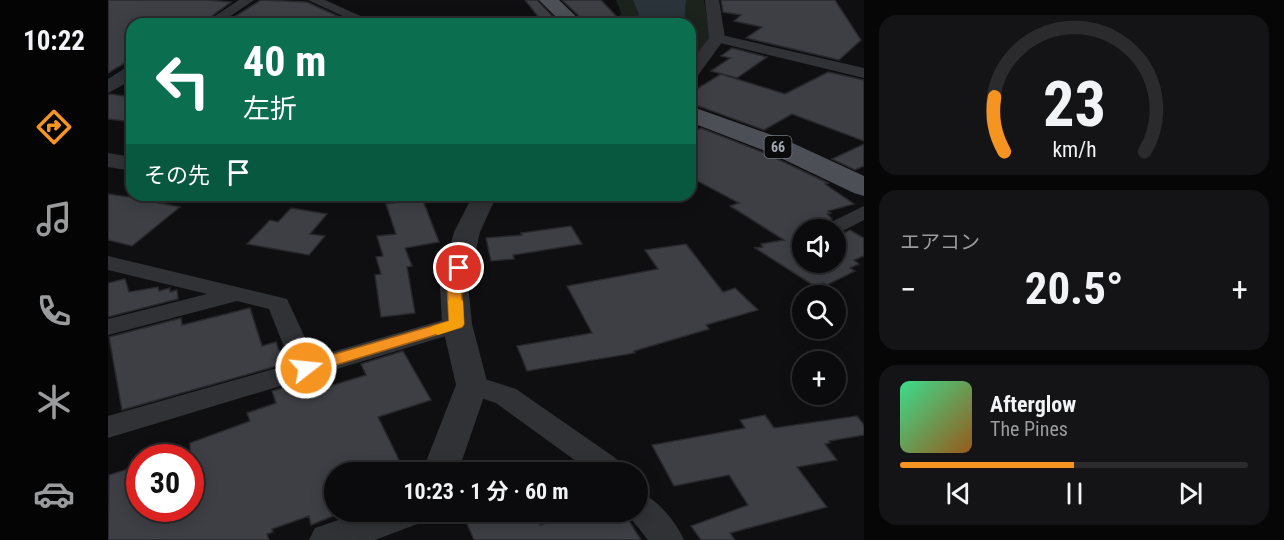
<!DOCTYPE html>
<html lang="ja">
<meta charset="utf-8">
<style>
:root{--surface:#0b0b0d;--page:#141416;--text:#f1f3f6;--muted:#9a9b9d;--line:#2b2b2e;--accent:#f69422}
body{margin:0;font-family:"Roboto Condensed","Noto Sans JP",sans-serif;background:var(--page);color:var(--text);height:100vh;display:flex;flex-direction:column;font-size:22px;white-space:nowrap}
*{box-sizing:border-box;margin:0}
p{font-size:20px;color:var(--muted)}
.icon{flex:none;width:33px;height:33px;fill:none;stroke:currentColor;stroke-width:2;stroke-linecap:round;stroke-linejoin:round}
.map{position:relative;flex:1;overflow:hidden}
.sheet{display:flex;flex-direction:column;gap:15px;padding:15px;background:#060607;width:420px}
.sheet>*{flex:none}
.guide{position:absolute;left:18px;top:18px;width:570px;height:183px;border-radius:18px;box-shadow:0 3px 15px #0003,0 0 0 2px var(--line);background:#0b6e4f;color:#fff;overflow:hidden}
.controls{position:absolute;left:684px;top:219px;display:grid;gap:12px}
.controls a{display:grid;place-items:center;width:54px;height:54px;border-radius:50%;background:var(--surface);box-shadow:0 3px 15px #0003,0 0 0 2px var(--line);font-size:30px}
.speed{position:absolute;left:18px;top:444px;display:flex;gap:12px;font-size:30px;font-weight:700;text-align:center}
.speed>*{display:grid;place-content:center;width:78px;height:78px;border-radius:50%;background:var(--surface);box-shadow:0 3px 15px #0003,0 0 0 2px var(--line);line-height:1}
.speed .limit{border:9px solid #d22;background:#fff;color:#111}
.pin{position:absolute;display:grid;place-items:center;width:51px;height:51px;color:#fff;margin:-26px;border:3px solid #fff;border-radius:50%;box-shadow:0 2px 6px #0007}
.me{position:absolute;width:66px;margin:-33px;rotate:74deg;stroke-linejoin:round;filter:drop-shadow(0 0 4px #0008)}
.turn{display:flex;align-items:center;gap:21px;height:126px;padding:0 18px;font-size:27px}
.turn .icon{width:78px;height:78px;stroke-width:2.5}
.turn b{display:block;font-size:42px;line-height:51px}
.then{display:flex;align-items:center;height:57px;padding:0 18px;background:#0003;gap:12px;font-size:22px}
.big{font-size:45px;font-weight:700;line-height:1.1}
.sheet .card{flex:1;display:flex;flex-direction:column;justify-content:center;gap:9px;min-width:0;padding:0 21px;border-radius:18px;background:var(--page)}
.sheet .dial{align-items:center;gap:0}
.dial svg{height:156px;overflow:visible;fill:none;stroke:var(--line);stroke-width:7;stroke-linecap:round;text-anchor:middle}
.dial text{fill:var(--text);stroke:none}
.song{display:flex;align-items:center;gap:18px}
.cover{width:72px;height:72px;border-radius:9px;background:linear-gradient(135deg,hsl(150 70% 55%),hsl(30 70% 35%))}
.played{height:6px;border-radius:3px;background:linear-gradient(90deg,var(--accent) 50%,var(--line) 50%)}
.keys{display:flex;justify-content:space-around;direction:ltr}
.heat{display:flex;justify-content:space-between;align-items:center;font-size:33px;direction:ltr}
.trip{position:absolute;left:216px;top:462px;width:324px;height:60px;border-radius:30px;background:var(--surface);box-shadow:0 3px 15px #0003,0 0 0 2px var(--line);font-weight:700;line-height:60px;text-align:center}
main{display:flex;flex:1;min-height:0}
.menu{display:flex;flex-direction:column;width:108px;justify-content:space-around;align-items:center;background:#040405;color:var(--muted)}
.menu .icon{width:42px;height:42px}
.menu .current{color:var(--accent)}
.menu b{font-size:27px;color:var(--text)}
.map>svg:first-child{display:block}
</style>
<main>
<nav class="menu">
<b>10:22</b>
<svg class="icon current" aria-label="directions" viewBox="0 0 24 24"><path d="M12 3l9 9-9 9-9-9zM9 14v-3h6M13 9l2 2-2 2"/></svg>
<svg class="icon" aria-label="music" viewBox="0 0 24 24"><path d="M9 18V5l10-2v13"/><circle cx="6" cy="18" r="3"/><circle cx="16" cy="16" r="3"/></svg>
<svg class="icon" aria-label="phone" viewBox="0 0 24 24"><path d="M5 4h4l2 5-3 2q2 4 5 5l2-3 5 2v4C11 20 4 13 5 4z"/></svg>
<svg class="icon" aria-label="climate" viewBox="0 0 24 24"><path d="M12 3v18M4 7l16 10M4 17L20 7"/></svg>
<svg class="icon" aria-label="car" viewBox="0 0 24 24"><path d="M5 17H2v-5l4-1 3-4h7l3 4 3 1v5h-3M9 17h6M6 11h13"/><circle cx="7" cy="17" r="2"/><circle cx="17" cy="17" r="2"/></svg>
</nav>
<div class="map">
<svg width="756" height="540" viewBox="0 0 756 540">
<rect width="100%" height="100%" fill="#0f0f11"/>
<polygon fill="#1b231c" points="508,0 596,0 602,37 582,62 582,24 508,24 513,13"/>
<polygon fill="#293339" points="525,0 578,0 576,24 527,24 531,14"/>
<g fill="none" stroke-linecap="round" stroke-linejoin="round">
<polygon fill="#293339" fill-rule="evenodd" points="22,65 24,65 24,68 0,83 0,79"/>
</g>
<g fill="#3e3f44" stroke="#29292d" stroke-width="1.5">
<polygon points="0,0 99,0 123,2 93,24 24,24 24,59 0,73"/>
<polygon points="153,0 199,2 234,18 228,24 115,24"/>
<polygon points="417,0 429,0 449,21 442,18 432,19"/>
<polygon points="454,0 493,0 511,19 475,20"/>
<polygon points="613,0 727,0 753,40 731,60 638,38 654,27 626,21 633,15 615,12"/>
<polygon points="624,48 659,57 629,78 603,71 622,58 613,56"/>
<polygon points="720,72 756,80 756,141 684,114 656,130 582,103 582,93 613,74 677,94"/>
<polygon points="2,94 24,97 24,122 0,119 0,95"/>
<polygon points="593,128 659,154 720,183 717,184 746,204 720,211 723,213 719,214 724,219 714,224 710,230 694,230 694,262 728,262 728,237 742,230 756,238 756,256 746,260 751,264 742,268 747,271 719,285 715,283 708,287 647,248 655,247 653,244 676,240 622,206 631,203 582,177 582,134"/>
<polygon points="756,144 756,166 747,170 724,159"/>
<polygon points="0,194 21,197 72,207 24,246 0,240"/>
<polygon points="314,198 331,242 297,248 304,266 299,267 307,313 273,317 267,275 273,274 268,257 275,256 269,236 288,234 278,204"/>
<polygon points="183,208 219,214 202,234 217,236 201,255 139,244 162,220 170,222"/>
<polygon points="463,226 474,244 405,255 406,259 383,261 378,238 414,235 413,233"/>
<polygon points="578,244 615,292 627,288 650,310 598,325 601,329 526,351 527,353 419,371 409,346 484,333 459,286 550,269 537,250"/>
<polygon points="17,279 21,292 50,287 51,291 62,288 62,292 69,290 70,299 0,317 0,283"/>
<polygon points="142,308 154,346 168,342 176,364 14,410 1,337 73,318 74,325"/>
<polygon points="295,351 323,400 270,417 297,472 226,472 226,512 233,513 203,525 201,516 164,529 165,532 159,534 161,540 0,540 1,475 32,465 32,508 82,508 82,443 142,421 139,413 168,403 164,391 208,378 212,389 258,375 253,364"/>
<polygon points="657,415 666,428 749,416 756,425 756,435 721,441 722,443 717,444 729,460 689,467 719,507 622,533 627,540 593,540 583,526 640,505 621,475 566,486 544,445 637,428 632,420"/>
<polygon points="373,512 425,512 432,525 472,512 507,512 511,518 518,516 533,540 366,540 356,517"/>
</g>
<g fill="none" stroke-linecap="round" stroke-linejoin="round">
<g fill="#303236" fill-rule="evenodd">
<polygon points="131,0 146,0 111,24 95,24"/>
<polygon points="200,0 217,0 270,24 252,24"/>
<polygon points="609,34 756,68 756,78 604,41 602,38"/>
<polygon points="24,68 24,80 0,93 0,81"/>
<polygon points="756,206 756,220 729,234 728,235 728,230 712,230 715,226"/>
<polygon points="0,256 179,299 206,357 349,316 358,318 361,324 358,330 0,438 0,416 183,364 161,309 129,301 0,335 0,319 99,294 0,270"/>
<polygon points="364,375 408,389 506,457 513,463 517,472 483,472 388,403 355,392 351,385 355,378"/>
<path d="M530 492C549 498 568 522 576 540H540L518 512H530Z"/>
</g>
<g fill="#303236" fill-rule="evenodd">
<polygon points="597,0 611,0 617,38 588,78 582,79 582,62 601,38"/>
<polygon points="0,153 24,157 24,171 0,167"/>
<polygon points="365,195 389,195 372,232 360,285 364,324 380,385 350,472 314,472 348,385 334,324 332,285 346,232"/>
<polygon points="254,512 318,512 312,523 267,540 201,540 207,528"/>
</g>
<g fill="#4c4f55" fill-rule="evenodd">
<polygon points="431,0 451,0 476,24 455,24"/>
<polygon points="582,106 678,140 756,176 756,196 746,193 660,152 582,122"/>
</g>
</g>
<polygon fill="#f69422" stroke="#a06016" stroke-width="1.5" points="351,264 357,268 353,285 356,324 354,327 198,374 192,372 190,368 192,364 341,321 339,285 344,268"/>
<polygon fill="#f59e0b" points="347,296 355,301 356,324 354,327 330,335 325,333 322,330 325,326 341,321 340,301"/>
<g text-anchor="middle" stroke-width="4.5" stroke-linejoin="round" paint-order="stroke">
<rect fill="#0a0a0b" stroke="#737980" stroke-width="1.5" x="656.5" y="136" width="27" height="22" rx="4.5"/>
<g font-size="14" font-weight="bold" fill="#a0a8b2">
<text x="670" y="152">66</text>
</g>
</g>
</svg>
<div class="controls">
<a><svg class="icon" aria-label="sound" viewBox="0 0 24 24"><path d="M4 9h4l5-4v14l-5-4H4zM17 9q2 3 0 6"/></svg></a>
<a><svg class="icon" aria-label="search" viewBox="0 0 24 24"><circle cx="10" cy="10" r="6"/><path d="M15 15l6 6"/></svg></a>
<a>+</a>
</div>
<div class="speed"><div class="limit">30</div></div>
<div class="pin" style="left:351px;top:268px;background:#d93025"><svg class="icon" aria-label="arrive" viewBox="0 0 24 24"><path d="M6 21V4h12l-3 4 3 4H6"/></svg></div>
<svg class="me" style="left:198px;top:368px" viewBox="-20 -20 40 40"><circle r="17" fill="#f69422" stroke="#fff" stroke-width="3"/><path d="M0-11L8 9 0 5-8 9z" fill="#fff"/></svg>
<div class="trip">10:23 · 1 分 · 60 m</div>
<div class="guide">
<div class="turn"><svg class="icon" aria-label="left" viewBox="0 0 24 24"><path d="M17 20v-9H6M10 6l-5 5 5 5"/></svg><div><b>40 m</b>左折</div></div>
<div class="then">その先<svg class="icon" aria-label="arrive" viewBox="0 0 24 24"><path d="M6 21V4h12l-3 4 3 4H6"/></svg></div>
</div>
</div>
<section class="sheet">
<div class="card dial"><svg viewBox="0 0 100 80">
<path d="M14 69A42 42 0 1 1 86 69"/>
<path d="M14 69A42 42 0 0 1 9 41" stroke="#f69422"/>
<text x="50" y="56" font-size="32" font-weight="700">23</text>
<text x="50" y="72" font-size="11">km/h</text>
</svg></div>
<div class="card"><p>エアコン</p>
<div class="heat"><a>−</a><b class="big">20.5°</b><a>+</a></div>
</div>
<div class="card">
<div class="song"><i class="cover"></i><div><b>Afterglow</b><p>The Pines</p></div></div>
<div class="played"></div>
<div class="keys"><svg class="icon" aria-label="previous" viewBox="0 0 24 24"><path d="M18 5L8 12l10 7zM5 5v14"/></svg><svg class="icon" aria-label="pause" viewBox="0 0 24 24"><path d="M8 5v14M16 5v14"/></svg><svg class="icon" aria-label="next" viewBox="0 0 24 24"><path d="M6 5l10 7-10 7zM19 5v14"/></svg></div>
</div>
</section>
</main>
